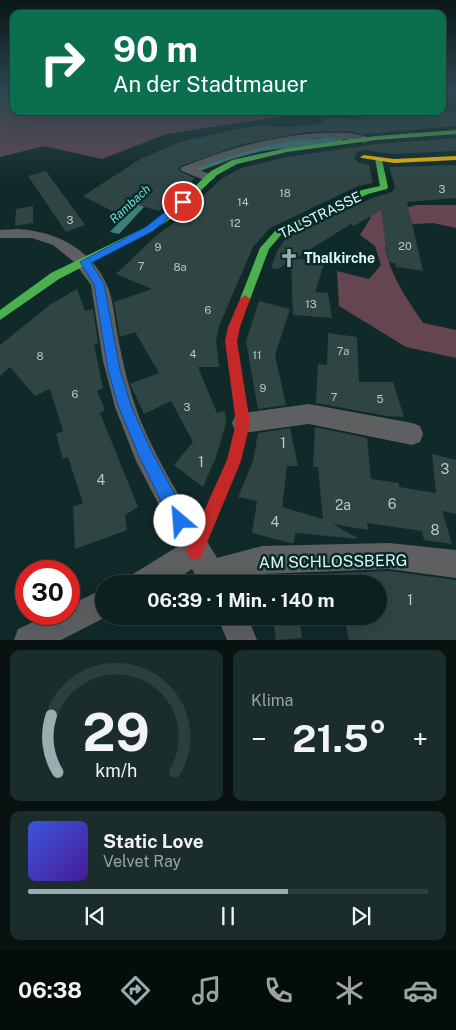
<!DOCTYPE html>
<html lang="de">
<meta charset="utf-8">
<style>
:root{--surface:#0c201f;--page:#1a2d2c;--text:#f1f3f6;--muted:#9aa3a4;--line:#2c3e3d;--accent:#97afae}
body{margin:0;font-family:"Public Sans",sans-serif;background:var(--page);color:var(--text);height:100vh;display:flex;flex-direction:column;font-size:19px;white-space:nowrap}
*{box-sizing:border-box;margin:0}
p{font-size:16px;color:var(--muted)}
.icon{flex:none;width:28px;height:28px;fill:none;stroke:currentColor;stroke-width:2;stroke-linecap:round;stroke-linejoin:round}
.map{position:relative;height:640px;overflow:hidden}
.side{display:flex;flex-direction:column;gap:10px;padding:10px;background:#071211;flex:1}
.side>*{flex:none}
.top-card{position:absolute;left:10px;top:10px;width:436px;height:105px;border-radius:10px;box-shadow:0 5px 20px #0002,0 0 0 1px var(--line);background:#0b6e4f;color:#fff;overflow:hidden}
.speed{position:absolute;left:15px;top:560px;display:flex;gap:10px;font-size:25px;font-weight:700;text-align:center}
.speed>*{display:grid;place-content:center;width:65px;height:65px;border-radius:50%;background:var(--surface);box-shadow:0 5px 20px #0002,0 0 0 1px var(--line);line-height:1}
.speed .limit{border:8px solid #d22;background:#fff;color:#111}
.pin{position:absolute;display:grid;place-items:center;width:42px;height:42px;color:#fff;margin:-21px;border:2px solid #fff;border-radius:50%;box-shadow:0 1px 5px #0007}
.me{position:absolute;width:55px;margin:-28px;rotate:333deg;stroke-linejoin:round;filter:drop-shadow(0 0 4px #0008)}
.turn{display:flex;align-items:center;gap:18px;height:105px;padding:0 20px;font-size:22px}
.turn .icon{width:65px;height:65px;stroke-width:2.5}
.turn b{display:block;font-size:35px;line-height:42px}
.big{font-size:38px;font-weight:700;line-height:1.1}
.side .widget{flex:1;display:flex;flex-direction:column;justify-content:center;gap:8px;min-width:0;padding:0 18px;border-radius:10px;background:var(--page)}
.side .dial{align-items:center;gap:0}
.dial svg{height:130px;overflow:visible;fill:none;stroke:var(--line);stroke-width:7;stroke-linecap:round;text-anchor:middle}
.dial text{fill:var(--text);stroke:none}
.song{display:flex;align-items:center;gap:15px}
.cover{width:60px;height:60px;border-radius:8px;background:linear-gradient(135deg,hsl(230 70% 55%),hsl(260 70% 35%))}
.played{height:5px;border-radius:2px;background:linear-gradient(90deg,var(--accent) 65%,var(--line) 65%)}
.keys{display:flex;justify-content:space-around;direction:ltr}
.heat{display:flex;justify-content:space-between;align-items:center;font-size:28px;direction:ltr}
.side .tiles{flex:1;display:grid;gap:10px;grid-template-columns:1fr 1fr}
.widget:last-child{grid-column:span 2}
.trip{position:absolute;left:95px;top:575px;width:292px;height:50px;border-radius:25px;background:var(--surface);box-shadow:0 5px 20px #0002,0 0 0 1px var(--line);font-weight:700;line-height:50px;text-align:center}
.dock{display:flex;height:80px;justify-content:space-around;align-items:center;background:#050d0c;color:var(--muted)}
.dock .icon{width:35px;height:35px}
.dock .current{color:var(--accent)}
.dock b{font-size:22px;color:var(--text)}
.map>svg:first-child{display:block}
</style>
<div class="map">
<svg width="456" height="640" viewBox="0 0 456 640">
<rect width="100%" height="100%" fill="#102a29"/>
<g fill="#644550">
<polygon points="0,93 14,93 14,111 317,111 166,134 102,159 44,146 0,157"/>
<path d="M417 205H456V228L433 223 415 224 387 221 392 246H385C389 274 407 299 423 323L456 330V358L406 347 339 306 337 271 369 279 381 265 375 246 360 235 370 219 373 209 394 210Z"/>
</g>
<g fill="#3e7f7a">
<polygon points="342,137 343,141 262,151 232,159 200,171 194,168 253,148 294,140"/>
<polygon points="137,203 144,207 119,234 110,232"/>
</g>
<g fill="#2f4544">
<polygon points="383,111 442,111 456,113 456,126 363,134 349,131 306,132 242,144 181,166 178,169 181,172 195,178 159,211 134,204 118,214 83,196 142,158 180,142 241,128 268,125 269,127 282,126 283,127 323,124 322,118 362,119 359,116 386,114"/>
<polygon points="456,138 456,151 394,154 364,150 357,152 354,158 358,162 369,165 373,183 358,186 270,228 253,247 219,326 216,341 219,367 198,367 217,413 225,411 226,423 216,457 203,487 174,465 193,442 171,401 144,414 130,384 159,373 135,332 120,337 114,302 152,289 116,274 157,235 178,220 221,179 241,168 287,157 376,144"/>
<polygon points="456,165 456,198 407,202 423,271 396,267 395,263 388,262 381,210 354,226 351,224 296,258 324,264 315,292 328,293 332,318 293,315 291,261 278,269 271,268 277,251 286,238 372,198 392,192 395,187 389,167"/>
<polygon points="46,171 85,225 66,232 28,176"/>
<polygon points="33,206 33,223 15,226 16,209"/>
<polygon points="77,289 85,311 93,309 98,343 94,345 103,388 97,391 105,410 100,413 138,507 125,515 127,530 75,549 73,507 83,503 68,457 63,459 56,434 63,431 50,389 35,396 10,367 0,376 0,345 51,304"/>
<polygon points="259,301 290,309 275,355 286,405 258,409 246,341"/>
<polygon points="328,333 357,337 359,382 393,382 404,417 387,416 316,403 318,364 327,365"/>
<polygon points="315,427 367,438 371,479 399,483 399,487 436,493 432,454 456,460 456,514 442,511 452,544 424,540 422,531 367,523 368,530 333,524 359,539 295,533 294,543 290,543 252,533 257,501 238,497 253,461 258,433 290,428 298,466 287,466 282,507 323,519 318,467 313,467"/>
<polygon points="389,571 456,580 456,640 349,640 344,616 379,616 379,584 270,584 269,576"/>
<polygon points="273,616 299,616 302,638 276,640"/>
</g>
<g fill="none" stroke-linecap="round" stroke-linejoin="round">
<g fill="#5d5f60" fill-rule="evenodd">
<path d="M349 133 365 136 370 140 365 143C310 129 248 149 196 169L213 175 215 178 209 182 182 171 180 169 182 167C235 146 291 130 349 133Z"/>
<path d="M17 229C54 231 89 247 106 283 113 297 114 316 117 331 122 361 129 390 140 419 160 468 190 513 217 558L262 546 389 543 456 550V578L389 569 262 574 230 584H200L192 569 170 584H129L133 574 180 545 136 461 115 407 103 361 91 285 74 262 53 245 32 238H0V230Z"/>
<polygon points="309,404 412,423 420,426 423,434 420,442 412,445 309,424 243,433 235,430 232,423 235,416 243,413"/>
<polygon points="104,589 104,616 108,616 61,640 14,640 18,629 50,614 69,614 69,605"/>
<polygon points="217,616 247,616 257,640 227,640"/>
</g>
<g fill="#4caf50" fill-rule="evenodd">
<polygon points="456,130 456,134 376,140 287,152 237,164 217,175 173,217 152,231 59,279 0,320 0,310 51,273 146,227 167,213 211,171 232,160 287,148 376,136"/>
<polygon points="375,158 382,160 388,187 387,189 368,194 281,235 269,249 249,302 241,302 240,299 260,248 275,231 362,190 380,186"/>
</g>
<polygon fill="#ffc107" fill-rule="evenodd" points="364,155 394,159 456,156 456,160 394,163 362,158 360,157"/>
<polygon fill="#c62828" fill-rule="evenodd" points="245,295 250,299 240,327 237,341 250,423 241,461 201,557 195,560 189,557 186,551 227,460 236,423 225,341 228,327 240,299"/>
</g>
<linearGradient id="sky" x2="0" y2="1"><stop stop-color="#091717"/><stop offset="0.51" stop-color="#314a54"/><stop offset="1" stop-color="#314a54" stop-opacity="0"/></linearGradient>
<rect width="456" height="183" fill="url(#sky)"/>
<polygon fill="#1a73e8" stroke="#114b97" points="180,200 187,202 153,231 91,263 104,284 120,370 132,408 150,448 189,521 186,527 180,530 174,527 140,458 119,408 108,370 94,284 80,262 146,227"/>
<defs>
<g id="church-bare" transform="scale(1.5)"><path d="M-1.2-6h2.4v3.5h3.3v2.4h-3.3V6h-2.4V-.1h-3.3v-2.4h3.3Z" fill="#97afae" stroke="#082a28" stroke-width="2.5" paint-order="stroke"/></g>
</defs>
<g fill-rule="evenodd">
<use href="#church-bare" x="289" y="258"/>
</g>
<g text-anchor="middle" stroke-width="5" stroke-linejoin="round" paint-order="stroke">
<g font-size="11" fill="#b4cac9">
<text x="442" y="193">3</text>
<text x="285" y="197">18</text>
<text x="243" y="206">14</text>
<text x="70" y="224">3</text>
<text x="235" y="227">12</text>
<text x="405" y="250">20</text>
<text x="158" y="251">9</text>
<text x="141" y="270">7</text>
<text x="180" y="271">8a</text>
<text x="311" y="308">13</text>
<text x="208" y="314">6</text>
<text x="343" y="355">7a</text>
<text x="193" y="358">4</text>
<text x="257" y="359">11</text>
<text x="40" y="360">8</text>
<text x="263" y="392">9</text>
<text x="75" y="398">6</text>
<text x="334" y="401">7</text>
<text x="380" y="403">5</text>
<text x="187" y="411">3</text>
</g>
<g font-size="12" font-style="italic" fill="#71ddd5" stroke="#082a28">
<text transform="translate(130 204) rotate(-43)" y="4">Rambach</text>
</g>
<g font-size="14" fill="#e0f7f5" stroke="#082a28">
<text transform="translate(320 215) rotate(-26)" y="5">TALSTRASSE</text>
</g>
<g font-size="14" font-weight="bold" fill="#e0f7f5" stroke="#082a28" text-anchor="start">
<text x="304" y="263">Thalkirche</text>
</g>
<g font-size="14" fill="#b4cac9">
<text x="283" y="448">1</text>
<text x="201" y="467">1</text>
<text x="445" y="474">3</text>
<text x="101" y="485">4</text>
<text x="392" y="509">6</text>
<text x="343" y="510">2a</text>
<text x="275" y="527">4</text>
<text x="435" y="535">8</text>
<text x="410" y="605">1</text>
</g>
<g font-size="16" fill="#e0f7f5" stroke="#082a28">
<text transform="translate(333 561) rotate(-1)" y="6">AM SCHLOSSBERG</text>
</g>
</g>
</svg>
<div class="speed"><div class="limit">30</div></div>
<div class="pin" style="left:183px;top:202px;background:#d93025"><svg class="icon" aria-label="arrive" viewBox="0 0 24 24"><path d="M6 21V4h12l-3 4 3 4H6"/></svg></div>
<svg class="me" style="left:180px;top:521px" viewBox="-20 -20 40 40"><circle r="19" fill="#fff"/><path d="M0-13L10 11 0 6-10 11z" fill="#1a73e8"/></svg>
<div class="trip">06:39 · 1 Min. · 140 m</div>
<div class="top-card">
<div class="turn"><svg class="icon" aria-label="right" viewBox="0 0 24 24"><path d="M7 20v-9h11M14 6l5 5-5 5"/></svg><div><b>90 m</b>An der Stadtmauer</div></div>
</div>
</div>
<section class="side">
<div class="tiles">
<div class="widget dial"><svg viewBox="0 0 100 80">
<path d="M14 69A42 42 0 1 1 86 69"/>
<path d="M14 69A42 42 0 0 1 10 34" stroke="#97afae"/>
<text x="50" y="56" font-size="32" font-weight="700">29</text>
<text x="50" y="72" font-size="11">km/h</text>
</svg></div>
<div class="widget"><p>Klima</p>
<div class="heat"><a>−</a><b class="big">21.5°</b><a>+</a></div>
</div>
<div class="widget">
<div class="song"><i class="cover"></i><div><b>Static Love</b><p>Velvet Ray</p></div></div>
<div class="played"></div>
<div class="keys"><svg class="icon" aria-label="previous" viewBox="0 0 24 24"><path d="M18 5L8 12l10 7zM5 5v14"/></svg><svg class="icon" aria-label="pause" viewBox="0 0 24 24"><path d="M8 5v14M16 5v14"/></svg><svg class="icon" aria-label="next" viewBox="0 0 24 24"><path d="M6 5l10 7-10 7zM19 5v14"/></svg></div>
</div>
</div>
</section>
<nav class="dock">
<b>06:38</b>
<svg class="icon current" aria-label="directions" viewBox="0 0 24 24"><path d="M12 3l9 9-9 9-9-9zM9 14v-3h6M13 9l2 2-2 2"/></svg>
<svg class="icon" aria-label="music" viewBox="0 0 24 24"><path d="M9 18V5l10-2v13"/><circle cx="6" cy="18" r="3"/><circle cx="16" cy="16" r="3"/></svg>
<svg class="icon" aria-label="phone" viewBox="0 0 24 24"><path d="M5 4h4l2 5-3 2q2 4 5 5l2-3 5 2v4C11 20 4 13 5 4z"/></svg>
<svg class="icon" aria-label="climate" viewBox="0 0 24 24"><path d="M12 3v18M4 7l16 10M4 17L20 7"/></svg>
<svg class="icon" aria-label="car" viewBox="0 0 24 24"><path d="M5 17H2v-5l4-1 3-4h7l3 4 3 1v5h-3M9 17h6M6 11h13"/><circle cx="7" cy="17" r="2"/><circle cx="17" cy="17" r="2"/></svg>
</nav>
